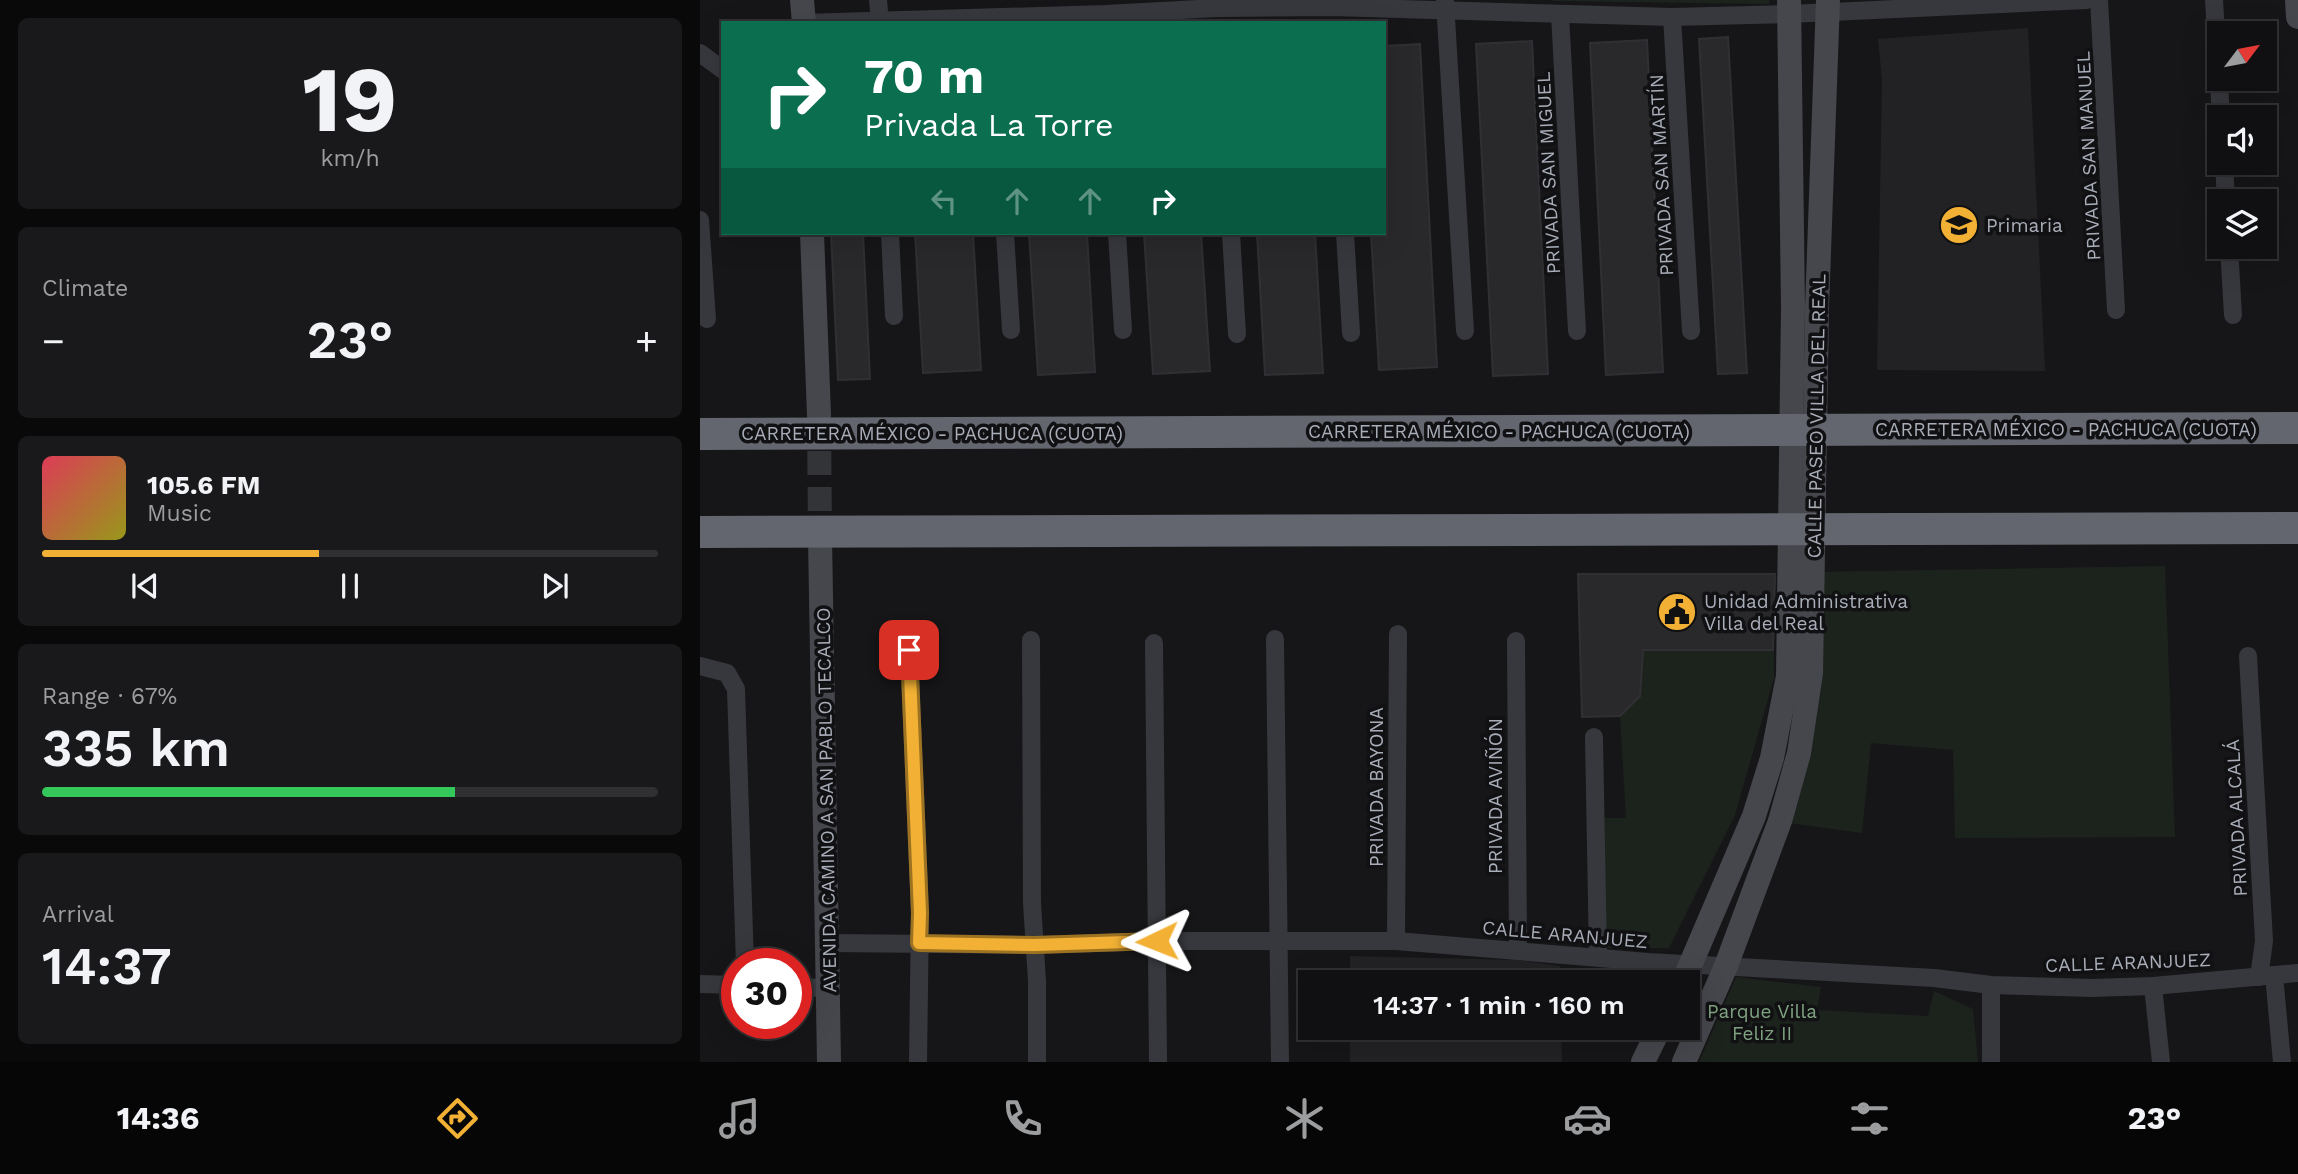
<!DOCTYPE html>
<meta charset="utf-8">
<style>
:root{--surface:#101012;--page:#19191b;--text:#f1f3f6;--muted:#9c9d9f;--line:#303032;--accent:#f2b134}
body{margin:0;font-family:"Work Sans",sans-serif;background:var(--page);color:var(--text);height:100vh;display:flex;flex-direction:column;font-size:26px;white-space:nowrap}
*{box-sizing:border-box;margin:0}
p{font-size:23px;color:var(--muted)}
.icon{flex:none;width:38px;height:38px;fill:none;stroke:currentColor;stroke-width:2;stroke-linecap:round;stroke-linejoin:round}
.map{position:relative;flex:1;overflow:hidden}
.panel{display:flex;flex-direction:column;gap:18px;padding:18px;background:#09090a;width:700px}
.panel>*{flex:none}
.banner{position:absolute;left:21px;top:21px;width:665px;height:214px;border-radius:0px;box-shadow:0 7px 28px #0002,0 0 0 2px var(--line);background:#0b6e4f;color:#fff;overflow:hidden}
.needle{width:46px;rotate:58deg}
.tools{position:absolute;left:1507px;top:21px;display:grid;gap:14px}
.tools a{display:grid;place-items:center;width:70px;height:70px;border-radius:0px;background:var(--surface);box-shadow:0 7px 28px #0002,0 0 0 2px var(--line);font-size:35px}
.speed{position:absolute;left:21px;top:948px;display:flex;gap:14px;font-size:35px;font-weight:700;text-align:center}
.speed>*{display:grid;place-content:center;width:91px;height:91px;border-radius:50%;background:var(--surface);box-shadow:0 7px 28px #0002,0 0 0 2px var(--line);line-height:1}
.speed .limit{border:10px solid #d22;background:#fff;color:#111}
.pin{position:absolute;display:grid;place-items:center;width:60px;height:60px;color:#fff;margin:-30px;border-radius:14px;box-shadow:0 4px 10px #0006}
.me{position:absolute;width:77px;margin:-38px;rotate:268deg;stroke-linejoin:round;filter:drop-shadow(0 0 5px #0008)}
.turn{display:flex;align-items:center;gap:24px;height:147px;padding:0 28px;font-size:32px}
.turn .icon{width:91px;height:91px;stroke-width:2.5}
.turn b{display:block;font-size:49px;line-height:60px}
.lanes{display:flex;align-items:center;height:66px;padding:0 28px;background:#0003;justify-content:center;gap:35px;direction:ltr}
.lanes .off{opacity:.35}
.big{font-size:52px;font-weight:600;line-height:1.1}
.panel .card{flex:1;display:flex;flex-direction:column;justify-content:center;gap:10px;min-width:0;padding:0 24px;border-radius:10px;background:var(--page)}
.panel .dial{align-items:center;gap:0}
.dial b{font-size:91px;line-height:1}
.song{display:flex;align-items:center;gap:21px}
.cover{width:84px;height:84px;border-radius:10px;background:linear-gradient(135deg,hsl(350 70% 55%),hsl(60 70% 35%))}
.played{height:7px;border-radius:4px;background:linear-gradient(90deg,var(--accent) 45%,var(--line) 45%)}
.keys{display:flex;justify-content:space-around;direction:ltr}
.heat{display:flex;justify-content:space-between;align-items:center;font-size:38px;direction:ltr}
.charge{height:10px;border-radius:5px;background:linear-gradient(90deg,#34c759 67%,var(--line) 0)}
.trip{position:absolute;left:598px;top:970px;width:402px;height:70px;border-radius:0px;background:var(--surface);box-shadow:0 7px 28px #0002,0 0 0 2px var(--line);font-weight:600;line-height:70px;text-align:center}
.tab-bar{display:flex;height:112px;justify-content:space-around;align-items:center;background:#060607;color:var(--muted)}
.tab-bar .icon{width:49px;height:49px}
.tab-bar .selected{color:var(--accent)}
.tab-bar b{font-size:32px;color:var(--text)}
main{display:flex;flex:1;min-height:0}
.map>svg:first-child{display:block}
</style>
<main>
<section class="panel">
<div class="card dial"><b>19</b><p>km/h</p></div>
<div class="card"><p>Climate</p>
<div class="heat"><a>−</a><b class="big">23°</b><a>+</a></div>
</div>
<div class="card">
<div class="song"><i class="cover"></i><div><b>105.6 FM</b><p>Music</p></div></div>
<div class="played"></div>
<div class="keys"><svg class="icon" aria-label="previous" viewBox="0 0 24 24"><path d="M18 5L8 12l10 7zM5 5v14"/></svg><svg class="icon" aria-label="pause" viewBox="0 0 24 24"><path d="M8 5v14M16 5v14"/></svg><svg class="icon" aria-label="next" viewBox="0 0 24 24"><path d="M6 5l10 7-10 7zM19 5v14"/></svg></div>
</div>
<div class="card"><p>Range · 67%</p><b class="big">335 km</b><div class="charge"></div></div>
<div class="card"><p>Arrival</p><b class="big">14:37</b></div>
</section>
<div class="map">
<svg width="1598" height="1062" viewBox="0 0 1598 1062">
<rect width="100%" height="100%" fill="#161618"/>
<g fill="#222225">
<polygon points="1328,28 1345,371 1177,370 1182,80 1178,39"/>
<polygon points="650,956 817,960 860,966 860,982 650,982"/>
<polygon points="650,1027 861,1027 862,1062 650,1062"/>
</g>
<g fill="#1c231d">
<polygon points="852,0 1069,0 1069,4 852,1"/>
<polygon points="1465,566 1475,837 1255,838 1253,750 1171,743 1162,833 1081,822 1114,572"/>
<polygon points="943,650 1074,651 1074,678 1035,815 969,948 895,948 900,818 926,818 920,716 940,696"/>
<polygon points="1036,977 1121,987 1117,1010 1228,1016 1234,991 1273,1009 1278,1062 999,1062"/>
</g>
<g fill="#29292c" stroke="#303034" stroke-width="2">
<polygon points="1028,37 1047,373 1018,374 999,39"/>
<polygon points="947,40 963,372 906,375 890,43"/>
<polygon points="832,41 848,374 793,376 776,44"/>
<polygon points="720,44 737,367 679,370 671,233 684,233 684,46"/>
<polygon points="131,233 163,233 170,379 138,380"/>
<polygon points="215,233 273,233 281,370 223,373"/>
<polygon points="329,233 387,233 395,372 338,375"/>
<polygon points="444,233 501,233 510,371 453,374"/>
<polygon points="557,233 615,233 623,373 565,375"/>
<polygon points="878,574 1075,574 1073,650 943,650 940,696 920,716 882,717"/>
</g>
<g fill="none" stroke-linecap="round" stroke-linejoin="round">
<polyline stroke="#333438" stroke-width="24" stroke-dasharray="24 12" stroke-linecap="butt" points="119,415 120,538"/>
<g stroke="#37383d" stroke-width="18">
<polyline points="178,0 180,23"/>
<polyline points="1399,0 1416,310"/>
<polyline points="1514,0 1521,117"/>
<polyline points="745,2 765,331"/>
<polyline points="860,14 877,331"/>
<polyline points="972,17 991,331"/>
<polyline points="104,23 405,14 518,8 632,7 972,17 1089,14 1387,0"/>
<polyline points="0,53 23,70"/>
<polyline points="1524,163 1526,201"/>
<polyline points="0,220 7,319"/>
<polyline points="190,233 194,316"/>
<polyline points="305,233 311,330"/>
<polyline points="417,233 423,330"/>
<polyline points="531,233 537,334"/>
<polyline points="645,233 651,333"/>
<polyline points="1529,247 1533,315"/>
<polyline points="575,639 580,1062"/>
<polyline points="331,640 332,903 337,981 337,1062"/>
<polyline points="816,641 818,951"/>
<polyline points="454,643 458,1062"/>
<polyline points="209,650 220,913 218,1062"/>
<polyline points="1548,656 1564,941 1559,977"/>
<polyline points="0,666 27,673 36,689 45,964"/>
<polyline points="894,737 898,957"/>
<polyline points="696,941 698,634"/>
<polyline points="128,943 335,945 457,941 696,941 948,962 1234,978 1291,985 1391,988 1453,986 1598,973"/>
<polyline points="1574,975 1582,1062"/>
<polyline points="0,984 37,985"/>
<polyline points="1291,985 1291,1062"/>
<polyline points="1453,986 1461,1062"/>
<polyline points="96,987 128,988"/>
</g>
<g stroke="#45474d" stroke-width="24">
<polyline points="102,0 104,23"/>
<polyline points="1597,0 1598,17"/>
<polyline points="112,233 119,415"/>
<polyline points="120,538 129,1062"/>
<polyline points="983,982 1054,816 1072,758 1088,676 1093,308 1089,0"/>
<polyline points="943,1062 960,1027"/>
<polyline points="984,1062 1026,966 1080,821 1099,753 1111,673 1117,308 1128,0"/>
</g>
<g stroke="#63666e" stroke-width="32">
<polyline points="0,434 1598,428"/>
<polyline points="0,532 1598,528"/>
</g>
</g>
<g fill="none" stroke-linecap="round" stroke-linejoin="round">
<g stroke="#9d7322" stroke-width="18">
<polyline id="route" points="209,650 220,913 219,943 335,945 457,941"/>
</g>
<use href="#route" stroke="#f2b134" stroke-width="12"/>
</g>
<defs>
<g id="school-disc" transform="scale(2.0125)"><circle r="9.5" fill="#f2b134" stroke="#111113"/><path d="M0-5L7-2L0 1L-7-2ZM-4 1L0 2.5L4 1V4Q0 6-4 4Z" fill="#111"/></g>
<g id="civic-disc" transform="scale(2.0125)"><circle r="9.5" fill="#f2b134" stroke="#111113"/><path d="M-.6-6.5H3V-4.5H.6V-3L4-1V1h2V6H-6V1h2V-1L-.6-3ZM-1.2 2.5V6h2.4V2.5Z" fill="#111"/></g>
</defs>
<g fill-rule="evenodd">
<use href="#school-disc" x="1259" y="225"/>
<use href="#civic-disc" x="977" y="612"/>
</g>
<g text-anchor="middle" stroke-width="7" stroke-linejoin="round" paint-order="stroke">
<g font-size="19" fill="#a8adb8" stroke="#111113">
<text transform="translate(1388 156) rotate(-93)" y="7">PRIVADA SAN MANUEL</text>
<text transform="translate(848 173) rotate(-93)" y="7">PRIVADA SAN MIGUEL</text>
<text transform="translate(961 175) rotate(-93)" y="7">PRIVADA SAN MARTÍN</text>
<text transform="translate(1116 416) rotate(-89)" y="7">CALLE PASEO VILLA DEL REAL</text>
<text x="1366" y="436">CARRETERA MÉXICO - PACHUCA (CUOTA)</text>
<text x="799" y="438">CARRETERA MÉXICO - PACHUCA (CUOTA)</text>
<text x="232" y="440">CARRETERA MÉXICO - PACHUCA (CUOTA)</text>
<text transform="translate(676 787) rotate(-90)" y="7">PRIVADA BAYONA</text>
<text transform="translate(795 796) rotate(-90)" y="7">PRIVADA AVIÑÓN</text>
<text transform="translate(126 800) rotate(-91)" y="7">AVENIDA CAMINO A SAN PABLO TECALCO</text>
<text transform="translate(1536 818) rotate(-93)" y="7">PRIVADA ALCALÁ</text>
<text transform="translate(865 934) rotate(5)" y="7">CALLE ARANJUEZ</text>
<text transform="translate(1428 962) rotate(-2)" y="7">CALLE ARANJUEZ</text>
</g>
<g font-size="19" fill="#a8adb8" stroke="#111113" text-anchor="start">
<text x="1286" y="232">Primaria</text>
<text x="1004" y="608">Unidad Administrativa<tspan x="1004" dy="22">Villa del Real</tspan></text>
</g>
<g font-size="19" fill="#7fa381" stroke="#111113">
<text x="1062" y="1018">Parque Villa<tspan x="1062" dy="22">Feliz II</tspan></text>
</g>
</g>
</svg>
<div class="tools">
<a><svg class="needle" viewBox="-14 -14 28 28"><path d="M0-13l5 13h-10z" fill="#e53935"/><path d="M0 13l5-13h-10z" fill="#9c9d9f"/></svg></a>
<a><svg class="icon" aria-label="sound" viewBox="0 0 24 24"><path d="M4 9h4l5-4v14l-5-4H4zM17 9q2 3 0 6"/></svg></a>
<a><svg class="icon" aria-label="layers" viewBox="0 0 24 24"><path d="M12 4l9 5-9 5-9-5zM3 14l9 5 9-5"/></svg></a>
</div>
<div class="speed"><div class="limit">30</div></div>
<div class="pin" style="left:209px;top:650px;background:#d93025"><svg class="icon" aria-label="arrive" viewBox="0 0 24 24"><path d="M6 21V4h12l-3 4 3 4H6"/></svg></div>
<svg class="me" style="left:457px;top:941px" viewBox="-20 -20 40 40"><path d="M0-17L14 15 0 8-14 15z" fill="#f2b134" stroke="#fff" stroke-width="4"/></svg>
<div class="trip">14:37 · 1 min · 160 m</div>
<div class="banner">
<div class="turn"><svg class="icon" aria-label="right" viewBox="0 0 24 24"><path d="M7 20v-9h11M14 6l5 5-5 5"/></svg><div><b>70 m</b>Privada La Torre</div></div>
<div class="lanes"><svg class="icon off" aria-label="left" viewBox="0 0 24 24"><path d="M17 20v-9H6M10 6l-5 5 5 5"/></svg><svg class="icon off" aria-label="ahead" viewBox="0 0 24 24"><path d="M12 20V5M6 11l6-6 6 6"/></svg><svg class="icon off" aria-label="ahead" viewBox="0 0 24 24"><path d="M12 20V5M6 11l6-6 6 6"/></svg><svg class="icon" aria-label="right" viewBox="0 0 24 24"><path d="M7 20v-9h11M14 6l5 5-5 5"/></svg></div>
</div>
</div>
</main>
<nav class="tab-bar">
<b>14:36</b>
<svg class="icon selected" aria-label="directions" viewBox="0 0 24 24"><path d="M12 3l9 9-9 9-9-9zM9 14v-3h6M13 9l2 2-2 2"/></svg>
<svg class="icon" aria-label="music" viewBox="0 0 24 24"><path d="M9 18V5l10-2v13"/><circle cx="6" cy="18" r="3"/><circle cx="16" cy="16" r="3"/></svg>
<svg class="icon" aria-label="phone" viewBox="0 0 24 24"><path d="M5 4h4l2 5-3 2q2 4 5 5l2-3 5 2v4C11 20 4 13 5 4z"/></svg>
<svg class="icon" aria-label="climate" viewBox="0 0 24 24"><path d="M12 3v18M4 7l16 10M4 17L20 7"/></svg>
<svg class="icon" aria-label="car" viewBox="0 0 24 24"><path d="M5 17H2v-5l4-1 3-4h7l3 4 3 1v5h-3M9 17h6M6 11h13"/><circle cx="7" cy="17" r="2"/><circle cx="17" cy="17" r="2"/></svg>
<svg class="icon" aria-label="filters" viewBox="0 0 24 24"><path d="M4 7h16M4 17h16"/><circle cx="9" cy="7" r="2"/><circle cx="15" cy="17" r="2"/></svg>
<b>23°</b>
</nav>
